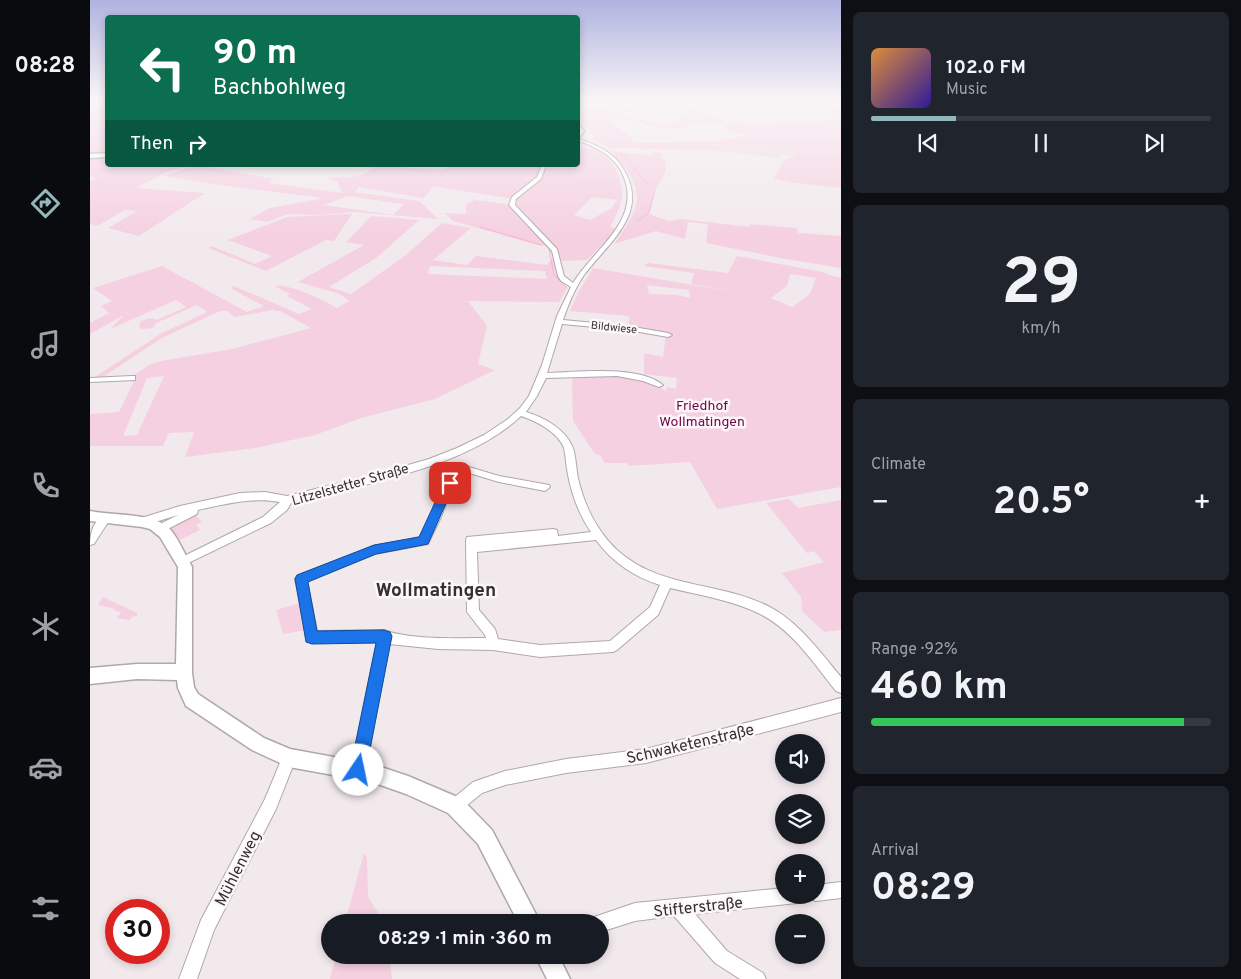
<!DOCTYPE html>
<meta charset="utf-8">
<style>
:root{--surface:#171b24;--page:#20242c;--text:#f1f3f6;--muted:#9ea1a6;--line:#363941;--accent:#94b7bb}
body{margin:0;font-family:Overpass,sans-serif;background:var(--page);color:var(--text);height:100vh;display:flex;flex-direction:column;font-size:19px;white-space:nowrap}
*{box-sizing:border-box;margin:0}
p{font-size:16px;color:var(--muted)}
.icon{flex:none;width:28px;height:28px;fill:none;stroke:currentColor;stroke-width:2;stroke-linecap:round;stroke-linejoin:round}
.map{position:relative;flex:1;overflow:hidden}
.details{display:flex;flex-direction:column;gap:12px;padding:12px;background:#0d0f14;width:400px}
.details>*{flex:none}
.top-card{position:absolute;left:15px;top:15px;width:475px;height:152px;border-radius:5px;box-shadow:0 2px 8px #0003;background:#0b6e4f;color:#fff;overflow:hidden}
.tools{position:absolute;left:685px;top:734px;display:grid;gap:10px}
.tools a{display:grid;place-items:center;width:50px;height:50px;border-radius:50%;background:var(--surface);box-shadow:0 2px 8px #0003;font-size:25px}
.speed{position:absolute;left:15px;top:899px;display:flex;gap:10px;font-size:25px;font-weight:700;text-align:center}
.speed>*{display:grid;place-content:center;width:65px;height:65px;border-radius:50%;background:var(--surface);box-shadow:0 2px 8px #0003;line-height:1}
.speed .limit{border:8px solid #d22;background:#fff;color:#111}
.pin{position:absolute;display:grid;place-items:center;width:42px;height:42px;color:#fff;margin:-21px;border-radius:10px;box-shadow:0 2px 8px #0006}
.me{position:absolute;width:55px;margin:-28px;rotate:11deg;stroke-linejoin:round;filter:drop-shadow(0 0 4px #0008)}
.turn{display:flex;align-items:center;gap:18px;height:105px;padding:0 25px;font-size:22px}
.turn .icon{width:65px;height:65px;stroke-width:2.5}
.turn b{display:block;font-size:35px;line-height:42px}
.then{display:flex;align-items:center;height:48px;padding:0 25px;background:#0003;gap:10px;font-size:19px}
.big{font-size:38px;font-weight:700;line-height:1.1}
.details .tile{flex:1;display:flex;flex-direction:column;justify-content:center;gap:8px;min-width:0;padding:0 18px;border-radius:8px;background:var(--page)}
.details .dial{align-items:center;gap:0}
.dial b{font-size:65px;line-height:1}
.song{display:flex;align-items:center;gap:15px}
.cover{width:60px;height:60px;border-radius:8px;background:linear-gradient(135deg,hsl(30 70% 55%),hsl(250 70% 35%))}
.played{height:5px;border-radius:2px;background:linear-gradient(90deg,var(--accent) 25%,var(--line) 25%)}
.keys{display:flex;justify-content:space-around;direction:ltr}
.heat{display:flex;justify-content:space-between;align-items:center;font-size:28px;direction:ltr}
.charge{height:8px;border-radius:4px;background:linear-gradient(90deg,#34c759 92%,var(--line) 0)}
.trip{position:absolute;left:231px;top:914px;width:288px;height:50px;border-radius:25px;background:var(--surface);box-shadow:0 2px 8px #0003;font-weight:700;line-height:50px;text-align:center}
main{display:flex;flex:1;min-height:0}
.menu{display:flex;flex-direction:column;width:90px;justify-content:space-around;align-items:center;background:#090b0e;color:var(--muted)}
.menu .icon{width:35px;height:35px}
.menu .active{color:var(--accent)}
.menu b{font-size:22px;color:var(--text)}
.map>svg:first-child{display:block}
</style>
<main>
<nav class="menu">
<b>08:28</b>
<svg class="icon active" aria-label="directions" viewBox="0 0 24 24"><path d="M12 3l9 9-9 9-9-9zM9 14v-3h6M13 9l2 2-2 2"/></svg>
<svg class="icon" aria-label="music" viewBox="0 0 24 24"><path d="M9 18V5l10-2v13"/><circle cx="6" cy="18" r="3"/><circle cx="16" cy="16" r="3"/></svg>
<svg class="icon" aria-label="phone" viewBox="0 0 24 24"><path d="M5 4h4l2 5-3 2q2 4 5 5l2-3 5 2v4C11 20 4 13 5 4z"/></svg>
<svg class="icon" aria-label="climate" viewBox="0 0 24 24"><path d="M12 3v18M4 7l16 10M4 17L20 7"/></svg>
<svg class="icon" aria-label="car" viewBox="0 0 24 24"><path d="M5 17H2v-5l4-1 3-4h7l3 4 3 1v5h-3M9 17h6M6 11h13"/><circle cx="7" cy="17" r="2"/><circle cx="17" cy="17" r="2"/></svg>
<svg class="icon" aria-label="filters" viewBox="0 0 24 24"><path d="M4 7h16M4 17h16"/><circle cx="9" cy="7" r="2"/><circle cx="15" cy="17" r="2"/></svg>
</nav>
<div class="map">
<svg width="751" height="979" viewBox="0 0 751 979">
<rect width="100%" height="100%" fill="#f2e9ed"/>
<polygon fill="#ecdbe2" points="622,144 675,149 705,152 700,155 693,155 689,158 621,150"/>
<g fill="#f5d0e0" fill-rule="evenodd">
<polygon points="0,101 17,101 17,153 0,154"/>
<path d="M488 101 513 103 514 109C524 110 537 111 545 106L538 103 540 101H554L553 103 563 106 555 103 557 101H591L609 104 612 111 623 115 644 119 617 116 565 106V107H555L560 108 558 110 550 109 529 116 579 125 596 112 641 121C627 125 614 120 599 123L598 125 601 127 583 129 558 126 552 122 520 119 525 123 523 124 530 127 529 130 542 137 539 138 545 143 626 141 657 136 636 130 637 128 632 125 648 122 669 124 745 120 725 101H751V188L698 182 684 178 694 159H698L705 154 703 153 704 151 623 144 621 150 519 148 505 140C505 132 495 124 488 120Z"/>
<path d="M488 148C492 148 499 148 503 149 520 154 535 181 532 198 530 208 525 218 520 227L527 229 497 260 472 261 465 246 459 243 452 246 363 221 354 213 376 214V204L386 200 423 205 439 220 427 205 426 198 451 179 455 165H488ZM502 197 527 200 522 208 500 220 484 215Z"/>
<path d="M520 151C534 152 547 155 562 155L563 151 572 154 571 159 575 160 576 171 565 190 559 214 579 221 591 219 660 227V224L707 228 708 233 751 236V268L696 259 616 243 618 224 598 222 595 239 566 231 524 244C554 203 557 189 520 151Z"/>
<polygon points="17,157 18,165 99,165 75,173 46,188 115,193 49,236 18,228 47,211 35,210 7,226 0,224 0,181 7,178 0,176 0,158"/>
<path d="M105 165 184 179 178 183 252 193 247 181 236 178C253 177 273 179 285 166L354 170 362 165H451L446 178 423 199 343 186 334 198 269 187 265 192 329 201 348 219 264 212 229 215 198 214 177 222 160 219 180 208 234 198 143 187 74 176ZM258 196 313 204V205L303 215 234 205Z"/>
<polygon points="254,214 262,214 244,241 236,240 176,271 118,248 122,246 165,264 182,256 138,240 197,217"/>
<path d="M281 216 329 220 286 258 239 287 261 294 316 255 352 223 381 228 343 260 377 265 386 256 457 265 461 260H465C463 273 469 280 477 288L469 302 378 301 397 326 388 364 405 370 345 399 271 418 225 435 165 448 95 457 104 432 79 433 73 446H0V414L29 412 45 379 41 377 59 365 71 361 142 349 221 328 190 311 182 310 145 317 137 311H130L72 338 13 377 3 378 72 333 117 312 107 305 66 323 63 328 52 329 49 327 50 322C56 319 61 317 67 320L96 307 86 300 20 329 34 315 0 334V323L19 313 11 306 22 301 3 288 72 266 157 312 174 306 140 288 144 286 209 314 222 309 197 296 200 294 185 286C199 283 234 300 247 308L259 301 250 294 208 282 274 245 256 242ZM340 266 455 271 457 279 338 274ZM74 376 47 435 33 436 57 378Z"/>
<path d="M647 256 733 272 739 275 751 278V487L627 509 600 462 538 466 537 463H515L510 455 505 454 483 421 482 389 483 376C513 372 551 373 576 391L577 387 586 389 587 378 554 374V353L573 357 576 334 584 336V334L539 327V316L480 311 488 293 503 268 668 296 601 284 604 273 554 266 558 263 638 273ZM700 274 726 278 720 294 702 307 681 298 697 286ZM557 285 599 290 600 298 587 295 559 294Z"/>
<polygon points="699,499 708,508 751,500 751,630 734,632 712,611 711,597 692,573 734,562 724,551 717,553 676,503"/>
<polygon points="105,514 112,522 106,525 110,530 89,540 80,529 82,525"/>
<polygon points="13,597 47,613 47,616 42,617 40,620 27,618 31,612 25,611 25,609 8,605"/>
<polygon points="210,603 217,630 193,634 186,610"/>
<polygon points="274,853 277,858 278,897 294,922 255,922"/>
<polygon points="246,955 299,955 302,979 240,979"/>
</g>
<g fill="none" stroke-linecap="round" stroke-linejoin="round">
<g stroke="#fbb2d4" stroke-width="1">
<polyline points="0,115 18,112"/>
<polyline points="499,132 506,134"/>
<polyline points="530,152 559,186"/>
<polyline points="547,221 559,213 565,190"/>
<polyline points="390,227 451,245"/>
<polyline points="459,249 464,275 477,288"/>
</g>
<g stroke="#b0a7ab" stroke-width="2">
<g id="minor">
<path d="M488 139C506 144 525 153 534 170 560 214 518 243 494 275 485 288 478 305 473 320L538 326 578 333 582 335 578 337 538 330 472 324 457 373C488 372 549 365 573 385L569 387 553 381 527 376 456 378 447 396 436 412C453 417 476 429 483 448 486 457 486 468 488 478 494 505 507 531 527 550 570 589 628 581 678 606 709 622 730 652 751 677V693L746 691C724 664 702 629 668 613 641 600 609 595 580 588L568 615 527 650 523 652 450 657 403 650 348 649 299 644 275 770 273 775 268 777 263 775 261 770 287 642 222 643 218 641 205 579 207 576 284 546 330 537 341 517 363 464 366 463 409 476 459 485 460 487 455 491 409 482 369 470 351 517 338 544 285 554 217 581 227 631 294 630C320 640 367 638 396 638L395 635 377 612 376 540 377 537 463 529 467 530 468 536 501 532C489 515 482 495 478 475 476 466 476 457 474 448 468 432 446 421 431 416 376 468 273 484 201 503L197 510 181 523 92 566 88 565 86 562 88 559 173 517 190 502C162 497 136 504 108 510L107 514 70 533 66 532 65 529 66 526 88 515 52 526 48 525 47 522 48 519 90 506 150 493 175 492 197 496 283 475 339 459 367 448 394 435 418 419 430 408 439 396 452 365 467 316 481 287 471 281 468 276 462 251 419 205 422 197 447 177 452 165H456L451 179 426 199 425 205 467 249 474 276 483 283C504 248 556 218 531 171 522 155 505 146 488 141ZM506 540C522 562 544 577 570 585L560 607 520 641 450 645 408 639 405 629 389 610 387 552Z"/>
<polygon points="42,376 45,376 45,380 0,382 0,378"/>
<path d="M15 515 19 516 20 519 4 544 0 545C0 534 3 520 15 515Z"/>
<polygon points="751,698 751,712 556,763 476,773 415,785 392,793 370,811 365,814 360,811 357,806 360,801 383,782 415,771 476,759 556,749"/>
<polygon points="199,751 204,753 206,758 186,809 124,930 107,979 89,979 111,920 175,799 194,753"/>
<polygon points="751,882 751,898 726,901 720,899 718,895 726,895 726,885"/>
<polygon points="694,888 694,895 715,895 713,901 707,903 605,914 637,951 673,973 676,979 650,979 625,963 584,916 545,921 510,932 510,922 502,922 504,917 545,903"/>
</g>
</g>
<g stroke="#b0a7ab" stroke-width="3">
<g id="major">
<polygon points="488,124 494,131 488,140 490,131"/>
<polygon points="18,153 18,157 0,158 0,154"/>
<path d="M0 511C22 516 63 512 80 529 88 538 94 553 100 563L102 567V673L104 687 108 694 174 738 200 749 282 764 318 776 372 799 402 830 450 922H428L388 844 358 813 316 794 282 782 199 767 162 750 96 706 88 688 87 680 47 679 0 684V668L47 664H86L88 567 70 537 60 529 52 527 0 521Z"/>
<polygon points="445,955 468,955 480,979 457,979"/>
</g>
</g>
<use href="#minor" fill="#fff" fill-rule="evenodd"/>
<use href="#major" fill="#fff" fill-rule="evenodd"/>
</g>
<linearGradient id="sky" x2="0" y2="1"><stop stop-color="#afb3e0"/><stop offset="0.42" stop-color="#f9f5f7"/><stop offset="1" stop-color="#f9f5f7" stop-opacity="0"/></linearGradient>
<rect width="751" height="238" fill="url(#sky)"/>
<polygon fill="#1a73e8" stroke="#114b97" points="360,479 365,483 338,544 286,554 218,582 227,631 294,630 300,632 302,636 276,770 274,776 268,778 262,776 260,770 286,643 222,644 216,642 205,579 207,575 284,545 329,537 354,483"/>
<g text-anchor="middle" stroke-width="5" stroke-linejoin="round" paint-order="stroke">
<g font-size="11" fill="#353133" stroke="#fef7fa">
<text transform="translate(524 327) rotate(6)" y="4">Bildwiese</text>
</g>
<g font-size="14" fill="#720449" stroke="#fef7fa">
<text x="612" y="410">Friedhof<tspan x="612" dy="16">Wollmatingen</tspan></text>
</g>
<g font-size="14" fill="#353133" stroke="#fef7fa">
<text transform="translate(260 484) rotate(-16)" y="5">Litzelstetter Straße</text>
</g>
<g font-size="16" fill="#353133" stroke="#fef7fa">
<text transform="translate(600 743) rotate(-13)" y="6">Schwaketenstraße</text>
<text transform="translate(147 868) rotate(-63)" y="6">Mühlenweg</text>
<text transform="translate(608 906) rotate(-6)" y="6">Stifterstraße</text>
</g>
<g font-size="19" font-weight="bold" fill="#353133" stroke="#fef7fa">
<text x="346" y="596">Wollmatingen</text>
</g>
</g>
</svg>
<div class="tools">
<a><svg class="icon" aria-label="sound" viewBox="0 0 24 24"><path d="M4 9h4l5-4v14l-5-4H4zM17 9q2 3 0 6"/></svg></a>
<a><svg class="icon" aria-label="layers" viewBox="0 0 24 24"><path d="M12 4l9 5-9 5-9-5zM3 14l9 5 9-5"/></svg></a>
<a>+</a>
<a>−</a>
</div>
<div class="speed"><div class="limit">30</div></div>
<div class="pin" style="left:360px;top:483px;background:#d93025"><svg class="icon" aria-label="arrive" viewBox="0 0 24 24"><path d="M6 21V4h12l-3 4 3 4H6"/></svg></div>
<svg class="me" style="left:268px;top:770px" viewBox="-20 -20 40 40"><circle r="19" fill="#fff"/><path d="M0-13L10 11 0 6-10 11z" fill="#1a73e8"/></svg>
<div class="trip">08:29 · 1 min · 360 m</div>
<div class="top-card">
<div class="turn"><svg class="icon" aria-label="left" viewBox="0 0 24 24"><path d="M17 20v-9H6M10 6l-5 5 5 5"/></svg><div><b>90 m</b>Bachbohlweg</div></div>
<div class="then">Then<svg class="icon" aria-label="right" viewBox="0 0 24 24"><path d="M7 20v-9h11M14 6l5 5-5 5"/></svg></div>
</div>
</div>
<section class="details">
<div class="tile">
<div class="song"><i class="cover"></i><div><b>102.0 FM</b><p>Music</p></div></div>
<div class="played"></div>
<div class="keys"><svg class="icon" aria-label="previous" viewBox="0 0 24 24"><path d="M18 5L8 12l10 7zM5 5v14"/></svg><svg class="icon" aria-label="pause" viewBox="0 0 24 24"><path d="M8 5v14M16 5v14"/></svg><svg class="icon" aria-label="next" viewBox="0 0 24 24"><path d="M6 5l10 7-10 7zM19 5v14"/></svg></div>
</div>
<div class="tile dial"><b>29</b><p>km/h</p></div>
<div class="tile"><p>Climate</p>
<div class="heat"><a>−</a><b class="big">20.5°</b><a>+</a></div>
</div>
<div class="tile"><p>Range · 92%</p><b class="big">460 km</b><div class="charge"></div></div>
<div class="tile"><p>Arrival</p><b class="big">08:29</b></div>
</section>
</main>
